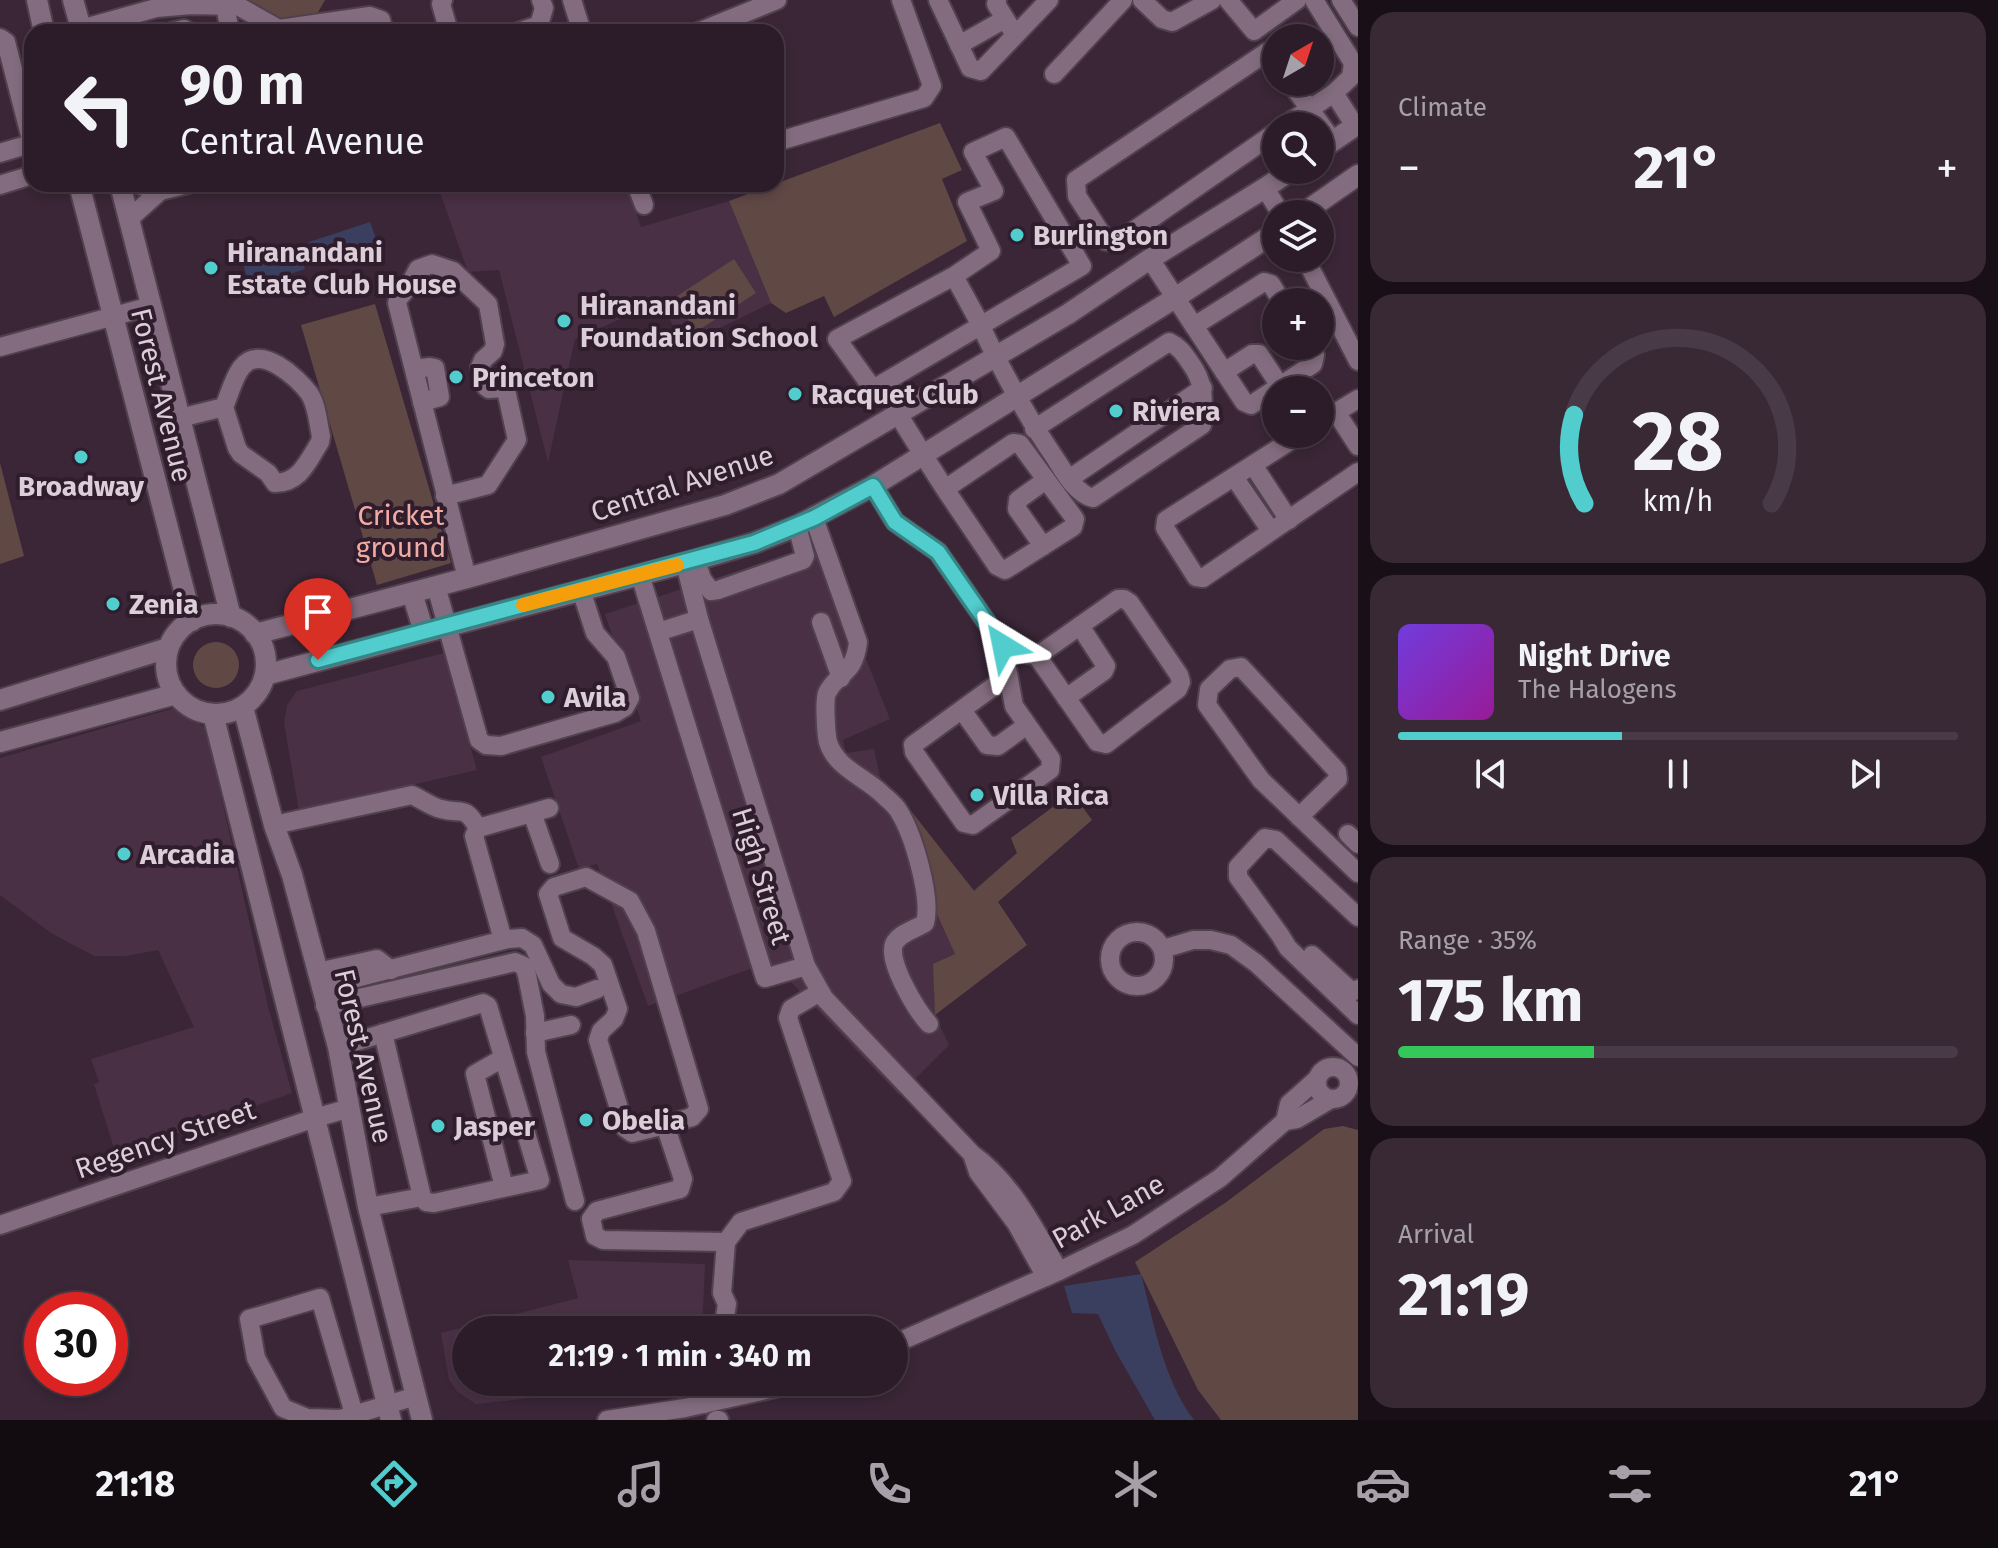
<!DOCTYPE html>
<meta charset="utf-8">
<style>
:root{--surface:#2c1c29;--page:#382935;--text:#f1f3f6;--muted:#a6a1a8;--line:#483a46;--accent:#52cdce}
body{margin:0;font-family:"Fira Sans",sans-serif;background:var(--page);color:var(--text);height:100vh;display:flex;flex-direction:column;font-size:30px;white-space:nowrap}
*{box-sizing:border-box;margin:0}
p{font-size:26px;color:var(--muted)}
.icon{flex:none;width:44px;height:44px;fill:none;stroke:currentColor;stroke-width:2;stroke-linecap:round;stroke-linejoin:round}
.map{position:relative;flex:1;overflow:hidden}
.sheet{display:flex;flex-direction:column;gap:12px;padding:12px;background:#180f17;width:640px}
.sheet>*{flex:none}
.hud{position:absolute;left:24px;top:24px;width:760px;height:168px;border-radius:24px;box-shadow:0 4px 12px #0003,0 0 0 2px var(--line);background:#2c1c29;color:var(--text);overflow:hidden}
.needle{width:52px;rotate:39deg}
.controls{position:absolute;left:1262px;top:24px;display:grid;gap:16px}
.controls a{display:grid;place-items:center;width:72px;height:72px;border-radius:50%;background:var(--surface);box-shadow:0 4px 12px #0003,0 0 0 2px var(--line);font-size:40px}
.speed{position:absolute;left:24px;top:1292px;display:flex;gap:16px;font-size:40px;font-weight:700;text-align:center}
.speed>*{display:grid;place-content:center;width:104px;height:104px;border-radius:50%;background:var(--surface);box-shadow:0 4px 12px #0003,0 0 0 2px var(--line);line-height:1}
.speed .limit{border:12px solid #d22;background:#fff;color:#111}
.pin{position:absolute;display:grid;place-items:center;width:68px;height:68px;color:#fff;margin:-82px -34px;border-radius:50% 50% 50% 0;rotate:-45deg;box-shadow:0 0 8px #0007}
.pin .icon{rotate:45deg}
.me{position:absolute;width:88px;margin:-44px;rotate:325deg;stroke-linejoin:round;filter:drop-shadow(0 0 6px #0008)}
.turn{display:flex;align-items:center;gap:28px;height:168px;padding:0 24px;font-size:36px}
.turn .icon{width:104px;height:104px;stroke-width:2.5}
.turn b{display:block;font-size:56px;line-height:68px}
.big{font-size:60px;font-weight:700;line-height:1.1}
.sheet .widget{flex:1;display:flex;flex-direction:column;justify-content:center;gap:12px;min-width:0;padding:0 28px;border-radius:24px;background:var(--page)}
.sheet .dial{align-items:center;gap:0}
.dial svg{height:208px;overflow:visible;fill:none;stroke:var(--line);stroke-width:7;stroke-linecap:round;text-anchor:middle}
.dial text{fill:var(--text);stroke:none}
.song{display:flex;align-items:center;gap:24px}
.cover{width:96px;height:96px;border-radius:12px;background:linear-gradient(135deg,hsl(260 70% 55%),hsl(300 70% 35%))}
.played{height:8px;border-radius:4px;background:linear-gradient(90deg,var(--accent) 40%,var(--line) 40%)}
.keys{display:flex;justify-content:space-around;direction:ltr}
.heat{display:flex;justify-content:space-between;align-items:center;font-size:44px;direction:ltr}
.charge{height:12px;border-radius:6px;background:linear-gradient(90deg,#34c759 35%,var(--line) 0)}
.trip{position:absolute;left:452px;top:1316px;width:456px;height:80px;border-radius:40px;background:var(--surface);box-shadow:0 4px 12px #0003,0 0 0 2px var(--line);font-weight:700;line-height:80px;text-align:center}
.dock{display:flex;height:128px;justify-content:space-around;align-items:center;background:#120b10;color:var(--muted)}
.dock .icon{width:56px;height:56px}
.dock .selected{color:var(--accent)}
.dock b{font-size:36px;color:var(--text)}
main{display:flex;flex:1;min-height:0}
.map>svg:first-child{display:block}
</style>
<main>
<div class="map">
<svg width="1358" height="1420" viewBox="0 0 1358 1420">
<rect width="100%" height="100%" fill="#3a2637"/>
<g fill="#493045">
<polygon points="437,184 626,184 641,227 729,201 771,303 685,345 659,302 575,339 548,462 499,270 468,272"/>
<polygon points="820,544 890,719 843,740 846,753 874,749 884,795 896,792 974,890 1017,853 1011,838 1072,793 1092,820 998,902 1027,945 935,1015 949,1045 899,1095 791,982 773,987 766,963 648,1006 597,864 579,869 541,757 641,721 605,614"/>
<polygon points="444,653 477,770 299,811 284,723 287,705 297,691"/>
<polygon points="178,707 206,729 268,1006 292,1093 116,1155 94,1084 99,1082 91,1059 194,1027 158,950 126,956 94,956 51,933 0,895 0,758"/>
<polygon points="568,1260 705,1264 702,1330 466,1330 466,1382 683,1382 476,1404 458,1392 449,1380 441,1333 578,1298"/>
</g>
<g fill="#604845">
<polygon points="246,0 325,0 317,14 276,20"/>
<polygon points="940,123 962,170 942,179 967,241 834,317 824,296 786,313 771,303 729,201"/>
<polygon points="734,259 756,293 696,332 674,298"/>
<polygon points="375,304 451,563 377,585 301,325"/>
<polygon points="0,463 24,556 0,564"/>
<circle cx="216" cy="665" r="23"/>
<polygon points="896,792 974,891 1017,853 1011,838 1072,793 1092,820 998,902 1027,945 935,1015 933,964 955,954 884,796"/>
<polygon points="1343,1126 1358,1130 1358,1420 1221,1420 1198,1390 1135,1262 1225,1203 1324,1129"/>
</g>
<g fill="#3b3f5f">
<polygon points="370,222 378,244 316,265 309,242"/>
<polygon points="297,246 305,269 250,287 243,264"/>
<path d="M1141 1274C1154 1323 1163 1379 1194 1420H1155L1116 1352 1098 1314 1072 1313 1064 1286Z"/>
</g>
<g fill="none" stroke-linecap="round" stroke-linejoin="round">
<g stroke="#51414e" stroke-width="22">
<g id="street">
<polyline points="443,0 441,4 449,32"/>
<polyline points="572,0 582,32"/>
<polyline points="938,0 970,68 981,71 1049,0"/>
<polyline points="997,0 996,4 1012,30"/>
<polyline points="1142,0 1162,19 1172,22 1212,0"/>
<polyline points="1228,0 1254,31 1297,0"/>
<polyline points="1341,0 1358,27"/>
<polyline points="225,5 230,32"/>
<polyline points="81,29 156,8 191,5 238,6 279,29 370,16 381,20 384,32"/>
<polyline points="172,32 184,29 189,32"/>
<polyline points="518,32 539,25 544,8 541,0"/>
<polyline points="698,32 777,0"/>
<polyline points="0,38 6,42 31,139 30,144 0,153"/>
<polyline points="959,45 1005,19"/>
<polyline points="1267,52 1076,180 1077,196 1106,241 1116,243 1276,132"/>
<polyline points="1054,74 1123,0"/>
<polyline points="1290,82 1333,141"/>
<polyline points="1334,93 1355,126"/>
<polyline points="1284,126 1334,93 1351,77 1353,63 1314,0"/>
<polyline points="776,142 924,98 932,86 901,0"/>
<polyline points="136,184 160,191 188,184"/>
<polyline points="636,184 644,205"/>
<polyline points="0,185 32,175"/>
<polyline points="1265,188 1281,214"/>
<polyline points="129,219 160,191"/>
<polyline points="1305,258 1358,361"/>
<polyline points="1150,259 1244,402 1251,405 1313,364 1315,355 1309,346"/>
<path d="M954 276 837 339 873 389 1082 266 1006 137 973 152 994 191 967 202 991 251 954 276 978 320C1001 369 1024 413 1055 458 1064 472 1076 494 1093 498L1202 425C1203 401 1206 385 1191 364 1184 354 1180 347 1169 342L1034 429"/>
<polyline points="1194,326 1264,282 1271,284 1282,302"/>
<polyline points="0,347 151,306"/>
<polyline points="414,369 430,367 435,368 440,397 422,402"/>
<polyline points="1224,372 1252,354 1259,354 1280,386"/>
<polyline points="1336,412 1358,446"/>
<path d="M898 414C913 439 929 464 945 489L997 566 1005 570 1073 527 1075 519 1020 444 1013 443 945 489"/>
<path d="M180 418 224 407C229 396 234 376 242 367 260 343 298 378 309 393 317 404 318 423 321 436L320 442C308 461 300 483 275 483L268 473 241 454 237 448 224 407"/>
<polyline points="1320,422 1358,399"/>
<polyline points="1301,434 1166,520 1165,528 1196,577 1203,578 1358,472"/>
<polyline points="1253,465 1289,520"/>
<polyline points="1234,477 1271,531"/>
<polyline points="1069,479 1203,388"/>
<polyline points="873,486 895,522 938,552 1003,646 1012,651 1037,656"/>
<polyline points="445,496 488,485 517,440 506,390 503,388 489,389 486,387 480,367 483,360 493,351 495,344 488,304 453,271 432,264 418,269 409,286 399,298 397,303 467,578"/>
<path d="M814 518 858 642C854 676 839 670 827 693 824 700 826 734 828 742 836 768 863 776 881 793 886 798 894 804 898 810 913 833 932 897 925 923 916 929 899 933 894 944 887 962 917 1011 929 1024"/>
<polyline points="1043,546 1017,509 1018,500 1046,480"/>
<polyline points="696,560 702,579 711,591 718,590 803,560 805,556 797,526"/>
<polyline points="685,563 699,619"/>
<polyline points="640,575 765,978 806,966 699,619 658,632"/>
<polyline points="436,586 479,740 486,745 501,746 615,713 625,707 630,698 616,657 595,633 581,590"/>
<polygon points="1118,599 1124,599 1130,603 1179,675 1181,682 1178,689 1106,744 1097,742 1037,656"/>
<polyline points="821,622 841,678"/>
<polyline points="1003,646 1014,706 1051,759 1050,770 973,825 964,823 914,752 913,745 1008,676"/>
<polyline points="1066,698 1104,671 1106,666 1080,626"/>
<polyline points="962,710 987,745 998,746 1027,725"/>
<polyline points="532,813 550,864"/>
<polyline points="1299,817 1338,779 1337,771 1241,667 1230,669 1209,689 1207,705 1261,780 1358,873"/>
<path d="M274 825 412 795C421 799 432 807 441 809 462 815 464 804 478 828"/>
<polyline points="1348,834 1358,844"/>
<polyline points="1358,917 1276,840 1265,838 1238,867 1238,877 1280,935 1288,948 1358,1015"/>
<circle cx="1137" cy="959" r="27"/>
<polyline points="503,940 474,836 478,828 549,808"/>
<polyline points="1163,949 1193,940 1211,940 1231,945 1256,963 1358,1057"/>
<polyline points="1312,955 1352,992 1358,989"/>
<path d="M806 966 824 998 972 1154C1012 1182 1035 1230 1059 1271"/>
<polyline points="317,972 377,959 391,970"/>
<polyline points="321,987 508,939 522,938 533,945 551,984 561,994 576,997 597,989"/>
<polyline points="325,1006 515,962 524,966 527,975 535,1016 536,1052 575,1201"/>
<polyline points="535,1033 571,1025"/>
<polyline points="338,1047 483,1003 488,1006 540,1180 434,1203 426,1202 422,1197 383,1033"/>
<polyline points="503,1058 475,1074 504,1187"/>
<circle cx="1333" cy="1083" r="16"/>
<polyline points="1285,1121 1289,1104 1317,1079"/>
<polyline points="665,1125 632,1133 625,1128 598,1040 601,1031 614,1019 618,1009 603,965 593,956 562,938 548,894 554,887 586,877 630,901 646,931 699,1109 692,1117 665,1125 683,1179 680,1189 597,1211 591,1219 595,1236 603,1240 726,1242"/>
<polyline points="973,1157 978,1172 1016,1223 1046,1277"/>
<polyline points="368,1207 422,1197"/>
<polyline points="0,1225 315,1118 350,1108"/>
<polyline points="723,1330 727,1304 722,1293 726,1242 741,1222 834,1192 842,1181 788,1018 791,1009 820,992"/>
<polyline points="894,1344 1059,1271 1133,1235 1220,1178 1285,1121 1297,1119 1331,1099"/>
<polyline points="704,1404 706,1382"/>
<polyline points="354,1414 320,1298 249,1319 256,1358 283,1408 307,1418 340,1419 416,1396"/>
<polyline points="607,1420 685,1408 802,1382"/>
<polyline points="716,1420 719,1420"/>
</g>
</g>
<g stroke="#51414e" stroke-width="24">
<g id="secondary">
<polyline points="37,0 44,32"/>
<polyline points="73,0 82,32"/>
<polyline points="1320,150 1358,124"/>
<polyline points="79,184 192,621"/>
<polyline points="120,184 231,617"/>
<polyline points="1302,214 1358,175"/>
<polyline points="412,593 424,632"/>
<circle cx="216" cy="664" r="50"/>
<polyline points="255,634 467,578 725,505 779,484 1068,314 1150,259 1265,188 1292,170"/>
<polyline points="265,675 696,560 754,543 797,526 873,486 1175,298 1276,232"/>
<polyline points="0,700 168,648"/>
<polyline points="243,707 274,825 292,875 338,1047 368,1207 422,1420"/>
<polyline points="213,714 391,1420"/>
<polyline points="0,742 176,694"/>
</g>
</g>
<use href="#street" stroke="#836c7f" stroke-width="18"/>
<use href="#secondary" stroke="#836c7f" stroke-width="20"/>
</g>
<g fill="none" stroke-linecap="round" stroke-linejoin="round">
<g stroke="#358586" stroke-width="20">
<polyline id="route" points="318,660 754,543 814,518 873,486 895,522 938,552 1003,646"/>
</g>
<use href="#route" stroke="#52cdce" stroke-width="14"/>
<polyline stroke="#f59e0b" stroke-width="14" points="523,605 677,565"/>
</g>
<g fill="#52cdce" stroke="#2f1d2d" stroke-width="3">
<circle cx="1017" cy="235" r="8"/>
<circle cx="211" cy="268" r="8"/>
<circle cx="564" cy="321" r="8"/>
<circle cx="456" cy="377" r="8"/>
<circle cx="795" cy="394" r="8"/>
<circle cx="1116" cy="411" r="8"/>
<circle cx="81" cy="457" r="8"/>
<circle cx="113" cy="604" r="8"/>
<circle cx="548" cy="697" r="8"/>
<circle cx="977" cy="795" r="8"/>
<circle cx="124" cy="854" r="8"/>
<circle cx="586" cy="1120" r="8"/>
<circle cx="438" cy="1126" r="8"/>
</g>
<g text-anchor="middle" stroke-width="8" stroke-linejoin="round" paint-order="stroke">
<g font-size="28" font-weight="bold" fill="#dbced8" stroke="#2f1d2d" text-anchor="start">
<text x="1033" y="245">Burlington</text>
<text x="227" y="262">Hiranandani<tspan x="227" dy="32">Estate Club House</tspan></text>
<text x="580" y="315">Hiranandani<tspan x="580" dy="32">Foundation School</tspan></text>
<text x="472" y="387">Princeton</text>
<text x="811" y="404">Racquet Club</text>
<text x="1132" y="421">Riviera</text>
<text x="81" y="496" text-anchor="middle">Broadway</text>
<text x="129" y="614">Zenia</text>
<text x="564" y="707">Avila</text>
<text x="993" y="805">Villa Rica</text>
<text x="140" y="864">Arcadia</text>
<text x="602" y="1130">Obelia</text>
<text x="454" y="1136">Jasper</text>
</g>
<g font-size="28" fill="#dbced8" stroke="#2f1d2d">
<text transform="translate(162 395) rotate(76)" y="10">Forest Avenue</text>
<text transform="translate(682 483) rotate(-18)" y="10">Central Avenue</text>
<text transform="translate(762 876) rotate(73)" y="10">High Street</text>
<text transform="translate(364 1056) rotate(77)" y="10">Forest Avenue</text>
<text transform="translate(165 1139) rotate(-19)" y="10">Regency Street</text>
<text transform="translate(1108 1211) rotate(-29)" y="10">Park Lane</text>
</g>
<g font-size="28" fill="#f2aba3" stroke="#2f1d2d">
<text x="401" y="525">Cricket<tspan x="401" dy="32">ground</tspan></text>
</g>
</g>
</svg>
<div class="controls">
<a><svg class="needle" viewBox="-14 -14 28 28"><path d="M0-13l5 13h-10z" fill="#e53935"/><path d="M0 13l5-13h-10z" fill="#a6a1a8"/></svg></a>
<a><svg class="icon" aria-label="search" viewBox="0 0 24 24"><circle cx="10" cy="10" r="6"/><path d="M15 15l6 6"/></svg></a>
<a><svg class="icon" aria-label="layers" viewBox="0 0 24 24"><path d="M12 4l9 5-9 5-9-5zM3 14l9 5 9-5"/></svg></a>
<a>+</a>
<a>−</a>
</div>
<div class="speed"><div class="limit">30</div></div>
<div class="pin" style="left:318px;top:660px;background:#d93025"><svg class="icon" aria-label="arrive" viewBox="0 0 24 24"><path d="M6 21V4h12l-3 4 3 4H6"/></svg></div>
<svg class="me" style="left:1003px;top:646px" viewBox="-20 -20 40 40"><path d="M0-17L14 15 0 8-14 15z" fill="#52cdce" stroke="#fff" stroke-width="4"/></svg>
<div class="trip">21:19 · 1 min · 340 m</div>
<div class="hud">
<div class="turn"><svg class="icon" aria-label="left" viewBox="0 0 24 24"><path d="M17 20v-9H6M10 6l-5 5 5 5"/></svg><div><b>90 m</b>Central Avenue</div></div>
</div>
</div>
<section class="sheet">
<div class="widget"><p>Climate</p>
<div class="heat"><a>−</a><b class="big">21°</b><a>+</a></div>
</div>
<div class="widget dial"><svg viewBox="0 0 100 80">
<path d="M14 69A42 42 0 1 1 86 69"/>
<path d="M14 69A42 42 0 0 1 10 35" stroke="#52cdce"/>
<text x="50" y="56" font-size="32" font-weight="700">28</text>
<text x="50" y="72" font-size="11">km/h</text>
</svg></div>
<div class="widget">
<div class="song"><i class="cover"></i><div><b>Night Drive</b><p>The Halogens</p></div></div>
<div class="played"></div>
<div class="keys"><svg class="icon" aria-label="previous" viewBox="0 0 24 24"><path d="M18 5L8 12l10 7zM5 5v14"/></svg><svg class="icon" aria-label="pause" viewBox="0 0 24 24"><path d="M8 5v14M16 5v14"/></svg><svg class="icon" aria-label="next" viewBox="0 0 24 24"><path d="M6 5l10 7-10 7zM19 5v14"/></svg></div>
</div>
<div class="widget"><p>Range · 35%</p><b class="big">175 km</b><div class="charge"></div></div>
<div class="widget"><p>Arrival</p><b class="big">21:19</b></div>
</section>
</main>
<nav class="dock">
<b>21:18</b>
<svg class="icon selected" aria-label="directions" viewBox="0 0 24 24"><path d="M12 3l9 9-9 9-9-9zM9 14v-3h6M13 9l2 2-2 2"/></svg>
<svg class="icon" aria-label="music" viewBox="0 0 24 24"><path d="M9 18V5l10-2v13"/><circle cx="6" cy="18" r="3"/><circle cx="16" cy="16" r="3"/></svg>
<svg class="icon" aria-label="phone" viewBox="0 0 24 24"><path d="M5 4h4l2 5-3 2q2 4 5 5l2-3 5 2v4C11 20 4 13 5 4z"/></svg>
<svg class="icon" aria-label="climate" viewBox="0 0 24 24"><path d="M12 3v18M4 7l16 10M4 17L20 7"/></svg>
<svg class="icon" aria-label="car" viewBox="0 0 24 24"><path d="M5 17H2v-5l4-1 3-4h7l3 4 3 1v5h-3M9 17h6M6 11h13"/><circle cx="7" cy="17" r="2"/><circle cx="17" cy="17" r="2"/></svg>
<svg class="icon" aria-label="filters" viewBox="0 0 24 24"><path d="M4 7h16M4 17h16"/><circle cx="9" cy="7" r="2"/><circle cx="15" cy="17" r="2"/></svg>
<b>21°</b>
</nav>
